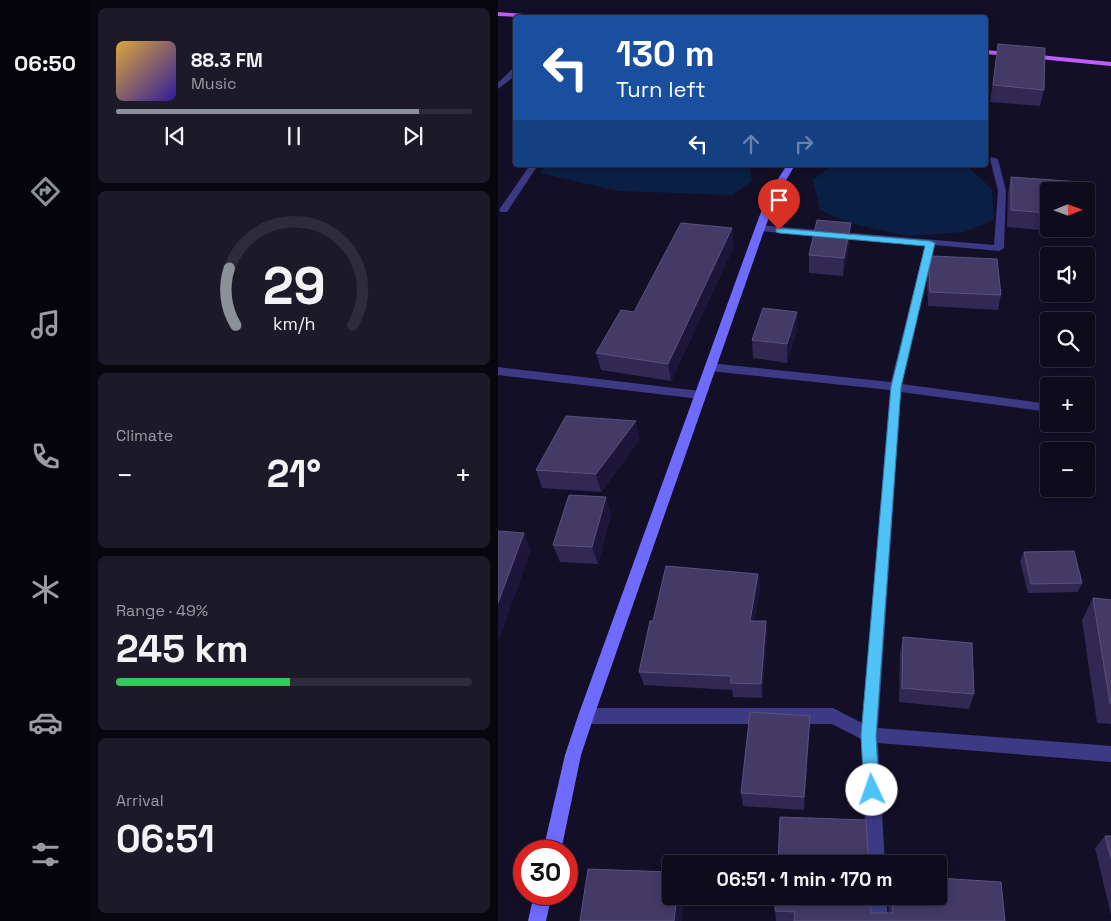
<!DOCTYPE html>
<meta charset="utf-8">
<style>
:root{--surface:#0e0b1c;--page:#1c1929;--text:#f1f3f6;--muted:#9b9ba3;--line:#2e2b3b;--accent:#8c9099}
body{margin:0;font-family:"Space Grotesk",sans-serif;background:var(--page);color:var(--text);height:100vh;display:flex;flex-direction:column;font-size:19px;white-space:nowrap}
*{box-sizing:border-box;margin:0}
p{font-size:16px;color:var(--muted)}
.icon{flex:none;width:28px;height:28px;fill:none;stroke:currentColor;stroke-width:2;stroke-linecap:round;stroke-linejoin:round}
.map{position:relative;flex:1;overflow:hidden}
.drawer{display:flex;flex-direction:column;gap:8px;padding:8px;background:#08060f;width:408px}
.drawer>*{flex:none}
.banner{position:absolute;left:15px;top:15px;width:475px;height:152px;border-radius:5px;box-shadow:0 2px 12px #0003,0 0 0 1px var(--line);background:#1a4fa0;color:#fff;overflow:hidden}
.needle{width:32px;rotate:89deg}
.fabs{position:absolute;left:542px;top:182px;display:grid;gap:10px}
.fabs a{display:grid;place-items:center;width:55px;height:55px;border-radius:5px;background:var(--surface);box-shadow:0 2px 12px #0003,0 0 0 1px var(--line);font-size:25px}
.speed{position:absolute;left:15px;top:840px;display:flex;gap:10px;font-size:25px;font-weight:700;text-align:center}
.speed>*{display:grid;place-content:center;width:65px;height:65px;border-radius:50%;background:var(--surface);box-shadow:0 2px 12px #0003,0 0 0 1px var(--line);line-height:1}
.speed .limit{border:8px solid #d22;background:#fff;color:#111}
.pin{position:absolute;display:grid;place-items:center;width:42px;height:42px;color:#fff;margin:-51px -21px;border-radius:50% 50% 50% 0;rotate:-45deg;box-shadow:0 0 5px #0007}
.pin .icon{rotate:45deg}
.me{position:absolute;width:55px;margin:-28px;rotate:357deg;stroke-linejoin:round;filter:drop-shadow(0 0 4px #0008)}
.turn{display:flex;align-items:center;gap:18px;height:105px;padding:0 20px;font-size:22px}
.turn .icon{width:65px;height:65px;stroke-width:2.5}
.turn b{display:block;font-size:35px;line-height:42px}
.lanes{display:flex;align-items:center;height:48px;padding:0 20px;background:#0003;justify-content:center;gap:25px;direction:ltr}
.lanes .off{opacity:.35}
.big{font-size:38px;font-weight:800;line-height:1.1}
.drawer .tile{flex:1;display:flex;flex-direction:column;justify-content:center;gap:8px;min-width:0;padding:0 18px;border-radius:8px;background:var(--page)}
.drawer .dial{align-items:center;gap:0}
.dial svg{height:130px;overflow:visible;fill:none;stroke:var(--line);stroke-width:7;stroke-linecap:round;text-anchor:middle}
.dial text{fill:var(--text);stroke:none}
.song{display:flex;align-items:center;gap:15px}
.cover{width:60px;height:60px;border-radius:8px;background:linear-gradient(135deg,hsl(40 70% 55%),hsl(250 70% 35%))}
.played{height:5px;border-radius:2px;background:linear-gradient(90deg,var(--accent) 85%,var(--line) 85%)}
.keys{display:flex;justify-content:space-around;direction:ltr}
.heat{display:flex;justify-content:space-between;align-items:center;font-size:28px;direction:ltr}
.charge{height:8px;border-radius:4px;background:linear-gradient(90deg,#34c759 49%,var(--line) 0)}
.trip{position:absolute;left:164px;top:855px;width:285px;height:50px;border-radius:5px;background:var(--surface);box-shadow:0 2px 12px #0003,0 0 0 1px var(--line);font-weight:800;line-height:50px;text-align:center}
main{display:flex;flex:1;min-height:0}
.dock{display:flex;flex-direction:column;width:90px;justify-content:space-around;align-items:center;background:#06040b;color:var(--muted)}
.dock .icon{width:35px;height:35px}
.dock .current{color:var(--accent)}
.dock b{font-size:22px;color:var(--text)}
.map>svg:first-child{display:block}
</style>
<main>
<nav class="dock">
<b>06:50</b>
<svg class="icon current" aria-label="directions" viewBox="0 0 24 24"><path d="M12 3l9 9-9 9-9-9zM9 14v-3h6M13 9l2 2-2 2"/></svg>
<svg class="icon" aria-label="music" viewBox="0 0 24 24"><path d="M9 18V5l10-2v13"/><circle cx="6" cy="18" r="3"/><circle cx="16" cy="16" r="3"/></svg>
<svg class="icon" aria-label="phone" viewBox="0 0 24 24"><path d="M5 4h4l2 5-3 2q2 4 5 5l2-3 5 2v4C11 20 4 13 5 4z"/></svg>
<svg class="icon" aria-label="climate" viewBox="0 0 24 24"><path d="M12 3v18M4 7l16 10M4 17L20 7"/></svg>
<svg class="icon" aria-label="car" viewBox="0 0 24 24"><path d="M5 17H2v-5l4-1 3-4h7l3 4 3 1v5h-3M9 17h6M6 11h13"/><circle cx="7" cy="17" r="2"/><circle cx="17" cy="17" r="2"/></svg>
<svg class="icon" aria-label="filters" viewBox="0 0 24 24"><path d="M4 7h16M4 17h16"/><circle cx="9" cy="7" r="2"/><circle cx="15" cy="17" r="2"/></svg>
</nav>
<section class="drawer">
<div class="tile">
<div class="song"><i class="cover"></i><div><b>88.3 FM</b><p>Music</p></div></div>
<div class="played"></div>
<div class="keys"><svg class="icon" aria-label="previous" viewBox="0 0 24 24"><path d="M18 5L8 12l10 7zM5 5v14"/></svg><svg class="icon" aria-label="pause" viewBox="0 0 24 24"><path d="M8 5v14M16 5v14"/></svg><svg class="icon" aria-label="next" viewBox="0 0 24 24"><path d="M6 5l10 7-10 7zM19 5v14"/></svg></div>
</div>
<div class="tile dial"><svg viewBox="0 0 100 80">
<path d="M14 69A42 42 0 1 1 86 69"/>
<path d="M14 69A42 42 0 0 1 10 34" stroke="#8c9099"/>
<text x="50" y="56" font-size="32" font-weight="700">29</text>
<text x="50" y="72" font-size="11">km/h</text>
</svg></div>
<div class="tile"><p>Climate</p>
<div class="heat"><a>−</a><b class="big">21°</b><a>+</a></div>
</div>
<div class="tile"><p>Range · 49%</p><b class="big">245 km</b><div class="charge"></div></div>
<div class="tile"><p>Arrival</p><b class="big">06:51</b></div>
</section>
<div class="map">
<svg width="614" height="921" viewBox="0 0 614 921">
<rect width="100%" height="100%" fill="#130f26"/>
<g fill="#0a1f44">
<polygon points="50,165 251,165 254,181 234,195 120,191 41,173"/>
<polygon points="335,165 442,165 471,168 494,189 496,220 466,232 409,236 351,223 322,210 315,180"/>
</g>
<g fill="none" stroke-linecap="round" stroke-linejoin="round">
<g fill="#3d3a85" fill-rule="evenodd">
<polygon points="15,68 18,68 18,75 0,89 0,83"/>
<polygon points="493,157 500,159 508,191 506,248 501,251 436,245 404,384 551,404 551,412 403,392 380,728 614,746 614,762 380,743 387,864 369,864 363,739 334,724 88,724 82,721 80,716 82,711 88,708 335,708 364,723 392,390 212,371 206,367 212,363 393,382 427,245 262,231 257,228 262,225 496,245 500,191 492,159"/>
<polygon points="32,165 40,165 9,212 3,212 1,210"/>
<polygon points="0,367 202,391 208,395 202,399 0,375"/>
<polygon points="370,896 388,896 390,921 372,921"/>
</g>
<g fill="#6f6bff" fill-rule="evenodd">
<polygon points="289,165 297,165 280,194 267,228 96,716 83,755 63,851 45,851 67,755 80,716 257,228 270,194"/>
<polygon points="36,894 54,894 48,921 30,921"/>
</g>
<g fill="#c25bff" fill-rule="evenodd">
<polygon points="0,12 50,16 53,18 0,16"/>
<polygon points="488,50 614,62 614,66 488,54"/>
</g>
</g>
<g fill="#312854">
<polygon points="500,44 546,90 542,106 492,102"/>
<polygon points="513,177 551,191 551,229 584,229 582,234 509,227 510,194"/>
<polygon points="352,241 345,276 311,273 311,255"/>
<polygon points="236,246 173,381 103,370 98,353 136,312"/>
<polygon points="431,268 503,295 500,310 430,306 429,282"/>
<polygon points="299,330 289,363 255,358 254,340"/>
<polygon points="142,439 103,492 44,488 38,470"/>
<polygon points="113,514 100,564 62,562 55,545"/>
<polygon points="526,552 584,583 580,592 530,593 522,561"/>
<polygon points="260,574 262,589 256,621 268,621 269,636 264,698 235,697 234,690 146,685 141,672 155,621"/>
<polygon points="595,598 614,600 614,724 599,723 584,620"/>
<polygon points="405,637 476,694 471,709 401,702 402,653"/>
<polygon points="312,716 311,731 306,810 245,806 243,793"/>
<polygon points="607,836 614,836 614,919 597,848"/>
<polygon points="389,896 440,896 507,921 278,921 277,911 391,913"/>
</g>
<g fill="#1d163a">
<polygon points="353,223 352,241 345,276 346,258"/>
<polygon points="234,228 236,246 173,381 170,364"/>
<polygon points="299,312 299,330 289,363 289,344"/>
<polygon points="138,421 142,439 103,492 98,474"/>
<polygon points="108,497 113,514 100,564 94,547"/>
<polygon points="26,533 33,550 0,644 0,603"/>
<polygon points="260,574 262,589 253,635 252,621"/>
<polygon points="268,621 269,636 264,698 263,684"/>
<polygon points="312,716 311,731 306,810 306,797"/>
<polygon points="179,896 187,896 184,921 176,921"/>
</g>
<g fill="#433a66" stroke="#5a527e">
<polygon points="500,44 547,48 546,90 495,85"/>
<polygon points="513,177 583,182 584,191 551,191 551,213 513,210"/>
<polygon points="319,220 353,223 346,258 311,255"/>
<polygon points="183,223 234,228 170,364 98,353 123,310 136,312"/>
<polygon points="434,256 499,259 503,295 432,292 431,268"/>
<polygon points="265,308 299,312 289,344 254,340"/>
<polygon points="68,416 138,421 98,474 38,470"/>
<polygon points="71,495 108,497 94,547 55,545"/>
<polygon points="0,531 26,533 0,603"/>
<polygon points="576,551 584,583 533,584 526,552"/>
<polygon points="168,566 260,574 252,621 268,621 263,684 233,683 233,676 141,672 152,621 155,621"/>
<polygon points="595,598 614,600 614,704 612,703"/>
<polygon points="405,637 474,643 476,694 404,688"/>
<polygon points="252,712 312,716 306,797 243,793"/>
<polygon points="282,817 368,820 371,864 280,864"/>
<polygon points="607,836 614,836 614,862"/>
<polygon points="90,869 172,872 172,896 179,896 176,921 82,921"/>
<polygon points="440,878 503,882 507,921 296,921 297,912 277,911 278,896 372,896 373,913 395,913 393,896 440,896"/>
</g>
<polygon fill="#4fc3f7" stroke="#337fa1" points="278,228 432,241 437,243 403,387 378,736 381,790 379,796 374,798 368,796 366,790 363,736 393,387 427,246 281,233 278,232"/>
</svg>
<div class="fabs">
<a><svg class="needle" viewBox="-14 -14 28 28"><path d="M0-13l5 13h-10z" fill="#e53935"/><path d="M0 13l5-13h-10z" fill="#9b9ba3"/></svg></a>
<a><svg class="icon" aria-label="sound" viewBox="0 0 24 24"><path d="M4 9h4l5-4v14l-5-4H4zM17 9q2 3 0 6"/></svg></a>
<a><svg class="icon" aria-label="search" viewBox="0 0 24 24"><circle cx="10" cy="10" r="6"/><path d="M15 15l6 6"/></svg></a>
<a>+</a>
<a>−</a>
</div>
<div class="speed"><div class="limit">30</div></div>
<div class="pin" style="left:281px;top:230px;background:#d93025"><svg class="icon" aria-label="arrive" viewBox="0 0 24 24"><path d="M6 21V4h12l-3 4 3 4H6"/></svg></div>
<svg class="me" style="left:374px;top:790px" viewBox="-20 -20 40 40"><circle r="19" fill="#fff"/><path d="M0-13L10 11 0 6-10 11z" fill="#4fc3f7"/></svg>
<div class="trip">06:51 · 1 min · 170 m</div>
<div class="banner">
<div class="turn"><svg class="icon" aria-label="left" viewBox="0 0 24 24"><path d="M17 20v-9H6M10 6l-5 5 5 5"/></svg><div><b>130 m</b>Turn left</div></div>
<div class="lanes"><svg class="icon" aria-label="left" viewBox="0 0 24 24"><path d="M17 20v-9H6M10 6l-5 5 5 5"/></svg><svg class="icon off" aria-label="ahead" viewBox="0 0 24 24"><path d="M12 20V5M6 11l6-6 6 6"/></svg><svg class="icon off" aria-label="right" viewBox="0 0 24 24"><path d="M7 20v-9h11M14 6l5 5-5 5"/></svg></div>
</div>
</div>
</main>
